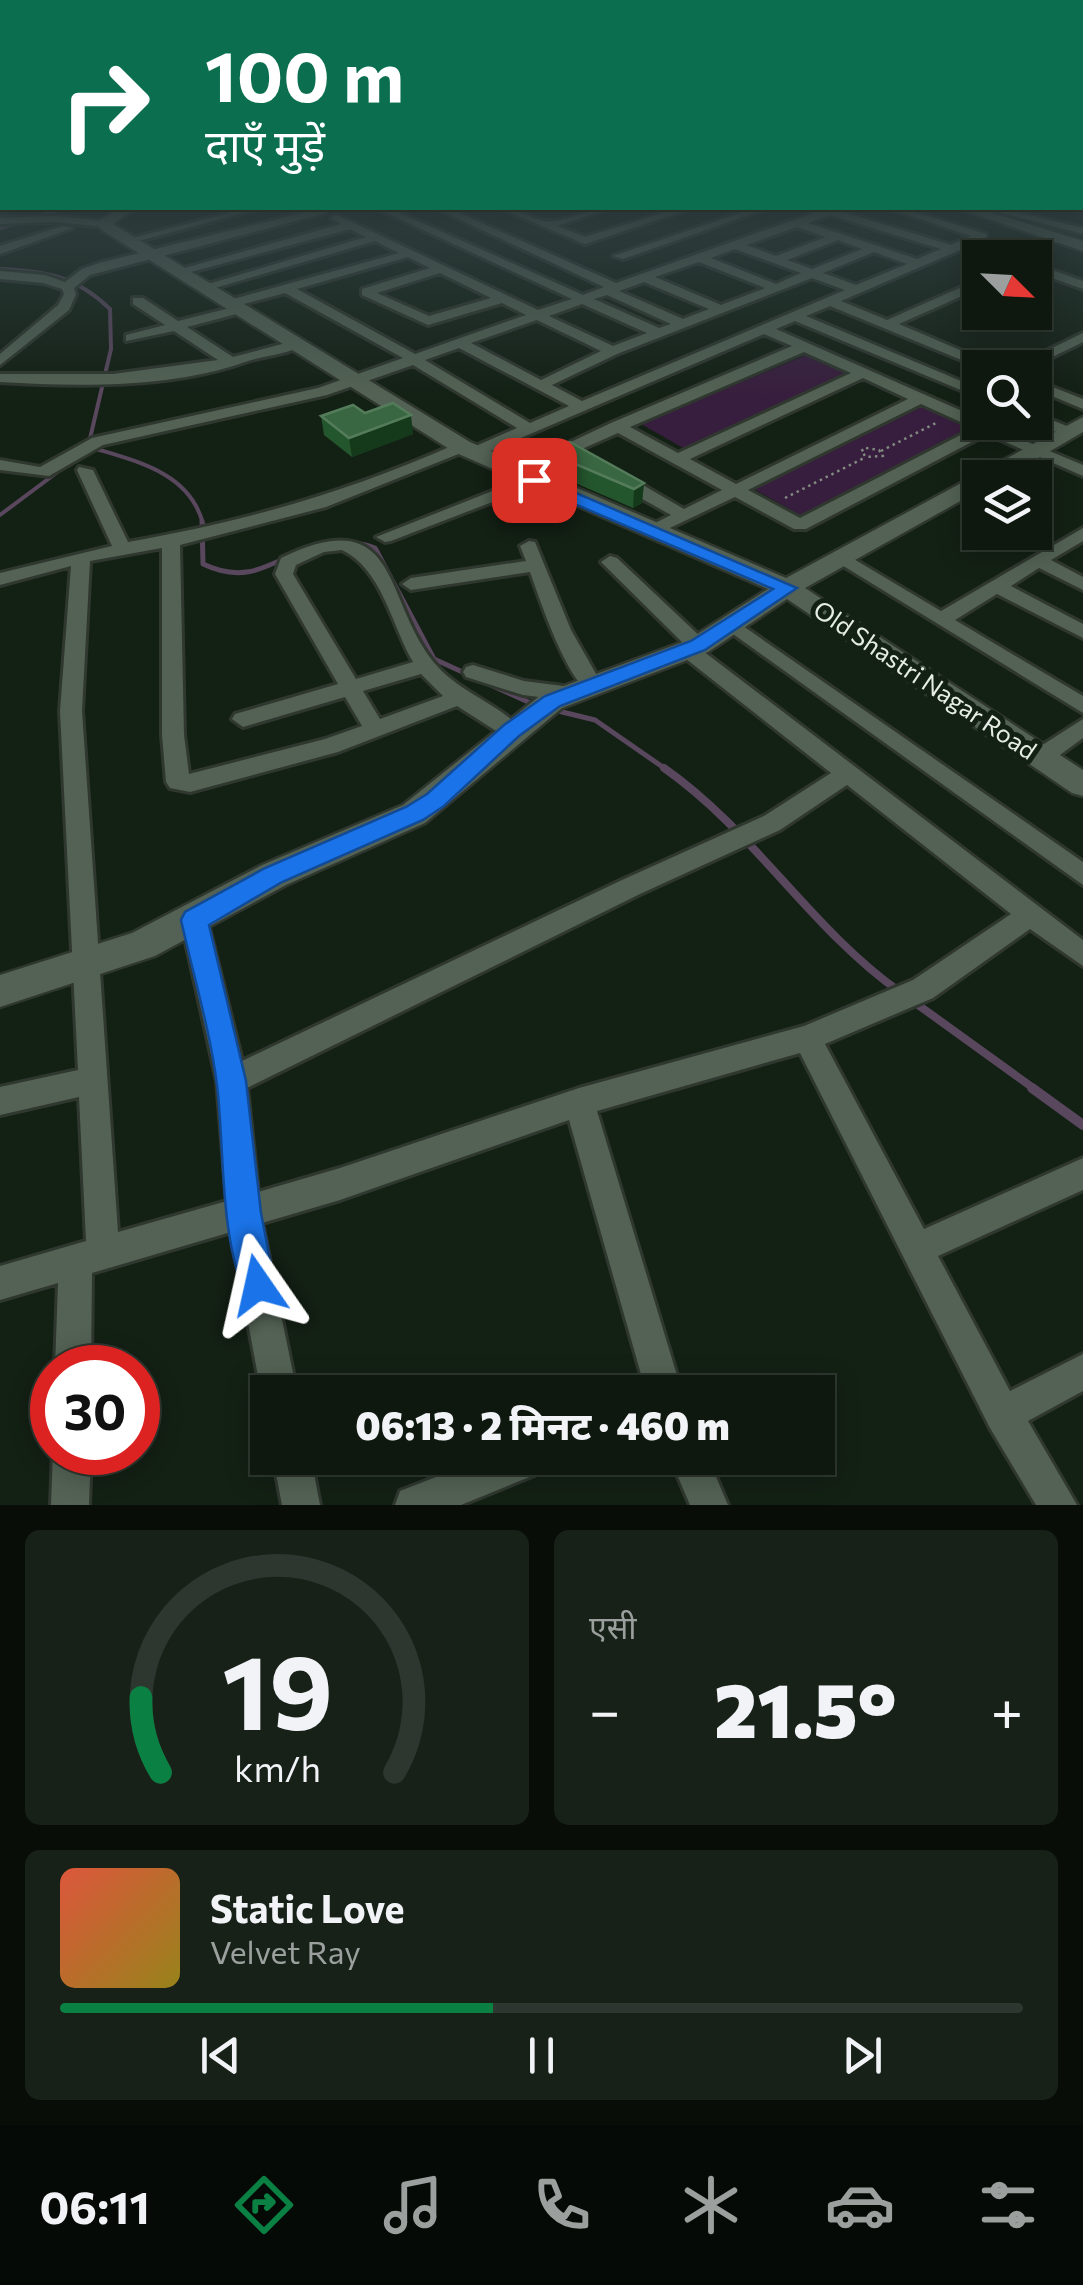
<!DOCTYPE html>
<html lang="hi">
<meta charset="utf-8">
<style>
:root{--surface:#0e180f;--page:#172118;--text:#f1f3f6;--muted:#9ba09e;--line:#2e372f;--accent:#0b8043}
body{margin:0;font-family:Commissioner,"Noto Sans Devanagari",sans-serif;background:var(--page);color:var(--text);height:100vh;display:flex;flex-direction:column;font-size:38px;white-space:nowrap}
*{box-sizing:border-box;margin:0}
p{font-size:32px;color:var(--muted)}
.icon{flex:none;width:55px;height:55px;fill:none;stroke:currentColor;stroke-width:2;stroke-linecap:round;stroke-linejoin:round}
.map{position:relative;height:1505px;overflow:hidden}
.drawer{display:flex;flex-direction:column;gap:25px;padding:25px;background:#080d08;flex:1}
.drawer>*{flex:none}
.hud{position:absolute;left:0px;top:0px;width:1085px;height:210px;box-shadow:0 5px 25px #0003,0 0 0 2px var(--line);background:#0b6e4f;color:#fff;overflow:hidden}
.needle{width:65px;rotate:114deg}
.controls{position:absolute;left:962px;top:240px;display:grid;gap:20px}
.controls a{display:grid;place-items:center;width:90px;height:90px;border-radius:0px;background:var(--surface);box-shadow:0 5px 25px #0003,0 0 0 2px var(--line);font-size:50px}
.speed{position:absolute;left:30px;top:1345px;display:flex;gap:20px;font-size:50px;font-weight:700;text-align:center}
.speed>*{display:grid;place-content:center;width:130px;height:130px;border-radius:50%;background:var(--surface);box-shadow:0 5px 25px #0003,0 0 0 2px var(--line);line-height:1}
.speed .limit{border:15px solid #d22;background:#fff;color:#111}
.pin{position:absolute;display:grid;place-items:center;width:85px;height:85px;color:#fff;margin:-42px;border-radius:20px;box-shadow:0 5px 15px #0006}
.me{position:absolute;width:110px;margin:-55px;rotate:349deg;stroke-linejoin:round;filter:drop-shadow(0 0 8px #0008)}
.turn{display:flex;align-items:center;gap:35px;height:210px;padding:0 40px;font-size:45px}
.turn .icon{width:130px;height:130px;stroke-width:2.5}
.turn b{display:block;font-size:70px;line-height:85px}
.big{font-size:75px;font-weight:800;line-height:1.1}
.drawer .card{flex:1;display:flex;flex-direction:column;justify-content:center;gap:15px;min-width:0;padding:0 35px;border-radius:15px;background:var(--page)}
.drawer .dial{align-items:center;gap:0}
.dial svg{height:260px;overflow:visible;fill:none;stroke:var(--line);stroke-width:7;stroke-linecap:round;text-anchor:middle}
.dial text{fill:var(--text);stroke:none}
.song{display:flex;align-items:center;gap:30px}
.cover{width:120px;height:120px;border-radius:15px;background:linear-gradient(135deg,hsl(10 70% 55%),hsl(50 70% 35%))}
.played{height:10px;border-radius:5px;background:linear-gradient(90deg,var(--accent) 45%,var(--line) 45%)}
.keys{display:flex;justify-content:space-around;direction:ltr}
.heat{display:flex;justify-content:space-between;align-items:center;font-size:55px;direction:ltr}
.drawer .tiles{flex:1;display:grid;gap:25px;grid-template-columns:1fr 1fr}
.card:last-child{grid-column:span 2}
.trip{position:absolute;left:250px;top:1375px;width:585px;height:100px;border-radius:0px;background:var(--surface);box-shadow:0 5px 25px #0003,0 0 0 2px var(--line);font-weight:800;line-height:100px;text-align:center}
.tabs{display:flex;height:160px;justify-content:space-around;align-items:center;background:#060a06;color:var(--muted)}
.tabs .icon{width:70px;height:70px}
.tabs .current{color:var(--accent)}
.tabs b{font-size:45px;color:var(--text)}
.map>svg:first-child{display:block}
</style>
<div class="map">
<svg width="1083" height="1505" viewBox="0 0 1083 1505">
<rect width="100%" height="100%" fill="#132014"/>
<g fill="#381e3e">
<polygon points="811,353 852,372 685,449 641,424"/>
<polygon points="922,403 977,427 809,520 754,489"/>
</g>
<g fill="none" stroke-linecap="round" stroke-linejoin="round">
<g stroke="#59475e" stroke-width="4">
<polyline points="0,228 65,208"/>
<path d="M0 269C46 271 76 276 110 309L111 349 88 447"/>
<path d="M90 447C135 461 190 472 203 524"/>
<polyline points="0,515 71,462"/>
</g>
<g stroke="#59475e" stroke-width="5">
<path d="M202 521 203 564C274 598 294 519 375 548L434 659 537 706"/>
<polyline points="554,710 595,720 667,770"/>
</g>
<g stroke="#59475e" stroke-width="8">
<path d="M664 768C754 831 811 929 900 992"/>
<polyline points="914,1002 1036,1090"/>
</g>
<polyline stroke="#59475e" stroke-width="10" points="1032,1088 1083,1125"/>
<g stroke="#2f372f" stroke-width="6">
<g id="minor">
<rect x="1082" y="187" width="1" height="7"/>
<polygon points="247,208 263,208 131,243 125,240"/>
<polygon points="322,208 326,213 90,275 74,288 76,294 69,310 0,365 0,354 58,305 64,294 62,289 43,283 0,279 0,271 45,275 65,282 82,269 99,263"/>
<path d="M376 208H389L583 295 604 287 435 208H448L616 283 819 211 815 208H830L951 245 971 236 887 208H902L986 234V238L977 242 1013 258H995L967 247 841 301 887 320 980 279V288L899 324 1002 368H981L830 306 806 316 980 389V398L795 321 776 329 980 419V422L1083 465V476L987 434 806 529H794L735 497 653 536 647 535V527L671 515 612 482V474H624L684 509 722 490 618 433 521 476H509L507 472 611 423 792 346 764 334 479 456H467L466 451 326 507 180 545 184 735 189 774 325 739 362 726 345 697 243 727 232 719 235 714 338 684 275 574 281 558C404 499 381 604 438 667 460 692 507 709 523 731L512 739 504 736 457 706 338 752 190 792 170 788 166 782 162 735V548L90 561 82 711 118 1232 227 1201 217 1081 181 920 185 912 194 909 203 912 207 920 242 1061 622 880 764 816 831 773 681 655 678 650 684 644 601 562 610 556 617 558 705 641 708 646 703 651 1083 940V966L1030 929 933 998 825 1044 924 1229 1083 1158V1190L938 1256 1010 1391 1083 1354V1391L1028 1421 1077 1505H1036L990 1428 800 1053 597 1111 682 1392H646L569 1120 340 1200 262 1223 297 1392H268V1405L261 1392 231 1232 92 1273 91 1368H55L58 1283 0 1300V1266L86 1241 79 1097 0 1115V1087L78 1070 60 711 71 566 0 585V573L112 546 77 470 79 467 93 470 128 542C246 521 345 493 456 444H468L469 449 517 428 413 365 327 395 103 445 49 476 0 470V460L40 467 92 438 318 388 403 358 285 293 240 305 246 309 244 312 187 327 233 357 297 340 304 344C288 355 264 355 245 362 172 388 79 387 0 382V374H113L218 360 174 331 126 341V335L165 325 133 304V298H143L178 321 230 308 225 304 226 301 399 253 375 241 208 290 198 287 366 237 350 229 180 275 174 271 341 224 331 218 337 215 538 310 572 299ZM830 215 941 249 917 259 808 223ZM797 227 826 237 776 256 746 245ZM838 240 862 249 812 269 787 260ZM735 249 801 273 776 284 711 258ZM874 252 907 264 856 285 823 273ZM408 257 430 268 362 289V295L428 325 502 303 526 315 415 354 297 289ZM699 262 765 288 721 305 655 277ZM440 273 491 298 429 316 377 293ZM812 278 845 290 582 401 552 385 617 354ZM644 282 709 309 683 319 619 291ZM607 295 671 324 659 328 594 299ZM582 304 647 333 613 346 549 316ZM537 320 601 351 541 380 471 343ZM459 348 569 406 530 423 425 360ZM804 352 851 373 678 453 630 427ZM863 378 908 399 736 484 690 459ZM921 404 974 428 800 518 748 490ZM342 550C382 569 392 626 413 662L356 679 293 574 296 565 324 552ZM421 674 443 696 380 719 363 691ZM847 785 1011 914 913 980 804 1026 579 1088 340 1168 258 1192 247 1088 640 894 780 830Z"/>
<path d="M499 208C517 207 529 219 546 221 564 223 590 208 611 208L557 226 585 237 678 208H693L585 244Z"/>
<polygon points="755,208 769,208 623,259 613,256"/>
<polygon points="982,208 999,208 1083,228 1083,234"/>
<polygon points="54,216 104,221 110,224 104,227 54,222 0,224 0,218"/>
<polygon points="63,226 73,228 0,254 0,246"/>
<polygon points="1035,264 1083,281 1083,289 1035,272"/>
<polygon points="1083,333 1083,342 1030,368 1011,368"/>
<polygon points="1035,380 1083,399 1083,409 1035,389"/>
<polygon points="1035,413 1074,429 1076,432 1068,437 1032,422"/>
<polygon points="533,475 539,476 539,484 391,541 385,542 376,537"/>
<polygon points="1083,528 1083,541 1051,560 1083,577 1083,590 1039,568 1011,586 1083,624 1083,638 997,594 955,620 1083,696 1083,713 832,559 835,555 847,555 941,611"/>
<path d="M529 541 535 542 571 630 603 686 599 691 592 693C568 685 539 597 530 572L411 590 402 584 411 578 526 561 520 546Z"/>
<polygon points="733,619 1083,862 1083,885 726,629 723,625"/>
<polygon points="473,665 524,681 571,687 582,694 571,701 523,695 466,677 463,672 466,667"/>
<polygon points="1083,719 1083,738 1049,763 1033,763 1030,757 1033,751"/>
<polygon points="53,1452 91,1452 89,1505 51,1505"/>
<polygon points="273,1458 311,1458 320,1505 282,1505"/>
<polygon points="485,1458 550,1458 544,1471 461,1505 395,1505 400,1491"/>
<polygon points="670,1458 708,1458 728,1505 690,1505"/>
</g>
</g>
<g stroke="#2f372f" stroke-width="5">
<g id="tertiary">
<polygon points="119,208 135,208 113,224 470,442 786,578 1083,417 1083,432 1004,478 980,478 980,490 805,588 1083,770 1083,796 1072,793 787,599 708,652 562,708 425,823 286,885 155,956 0,1007 0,975 132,933 262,865 403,805 542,694 688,640 768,589 454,452 102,230 97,224 99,221"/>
<polygon points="956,208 976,208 1083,241 1083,251"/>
</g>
</g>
<g stroke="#808a80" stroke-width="2.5" stroke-dasharray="2.5 4" stroke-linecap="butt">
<polygon points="866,448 879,450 883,456 866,457 861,451"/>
<polyline points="881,451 938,422"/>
<polyline points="785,498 866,457"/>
</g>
<use href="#minor" fill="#536254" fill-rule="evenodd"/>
<use href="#tertiary" fill="#536254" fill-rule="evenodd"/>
</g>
<g fill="#24562d">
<polygon points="365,413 413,434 352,457 324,435 321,416"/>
<polygon points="545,451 644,483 642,503 633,508 545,470"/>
</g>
<g fill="#153a1b">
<polygon points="411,415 413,434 352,457 349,438"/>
<polygon points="644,483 642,503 633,508 634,489"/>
</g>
<g fill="#396741" stroke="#547c5a" stroke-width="2.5">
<polygon points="393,403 411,415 349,438 321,416 353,405 365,413"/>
<polygon points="570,442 644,483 634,489 545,451"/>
</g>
<linearGradient id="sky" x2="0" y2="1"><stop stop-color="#0a120b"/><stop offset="0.47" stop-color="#334245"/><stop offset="1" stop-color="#334245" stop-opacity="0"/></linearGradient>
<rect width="1083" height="397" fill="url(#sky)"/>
<path fill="#1a73e8" stroke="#114b97" stroke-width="2.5" d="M528 477H539L797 588 705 650 560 706 519 736 444 806 423 820 282 882 209 925 246 1081 261 1213 275 1285 270 1297 258 1302 246 1297C219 1232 225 1154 217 1085 210 1030 193 974 181 920L185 912 265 868 406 807 427 794 504 725 545 696 691 641 773 589 528 484Z"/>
<g text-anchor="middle" stroke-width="10" stroke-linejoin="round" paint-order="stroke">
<g font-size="25" fill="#e5ede5" stroke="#132014">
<text transform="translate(925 680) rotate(34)" y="9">Old Shastri Nagar Road</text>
</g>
</g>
</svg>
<div class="controls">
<a><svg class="needle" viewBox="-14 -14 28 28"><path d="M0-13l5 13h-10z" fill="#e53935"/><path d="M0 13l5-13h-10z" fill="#9ba09e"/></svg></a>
<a><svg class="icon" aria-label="search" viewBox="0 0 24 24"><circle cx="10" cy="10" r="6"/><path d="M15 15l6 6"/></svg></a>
<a><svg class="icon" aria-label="layers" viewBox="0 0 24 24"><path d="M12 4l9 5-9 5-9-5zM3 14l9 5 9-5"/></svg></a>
</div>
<div class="speed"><div class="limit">30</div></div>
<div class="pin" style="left:534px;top:480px;background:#d93025"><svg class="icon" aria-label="arrive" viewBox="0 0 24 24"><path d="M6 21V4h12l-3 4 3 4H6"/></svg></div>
<svg class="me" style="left:258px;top:1285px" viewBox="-20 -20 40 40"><path d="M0-17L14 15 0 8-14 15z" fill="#1a73e8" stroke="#fff" stroke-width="4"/></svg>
<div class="trip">06:13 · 2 मिनट · 460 m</div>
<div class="hud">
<div class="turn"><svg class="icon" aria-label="right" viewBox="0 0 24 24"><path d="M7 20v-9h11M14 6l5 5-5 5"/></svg><div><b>100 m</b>दाएँ मुड़ें</div></div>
</div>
</div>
<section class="drawer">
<div class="tiles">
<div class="card dial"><svg viewBox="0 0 100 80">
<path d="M14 69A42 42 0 1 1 86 69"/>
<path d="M14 69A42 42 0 0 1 8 46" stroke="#0b8043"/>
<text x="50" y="56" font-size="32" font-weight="700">19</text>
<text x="50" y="72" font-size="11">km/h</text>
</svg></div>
<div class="card"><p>एसी</p>
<div class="heat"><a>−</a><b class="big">21.5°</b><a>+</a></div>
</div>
<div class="card">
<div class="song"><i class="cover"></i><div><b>Static Love</b><p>Velvet Ray</p></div></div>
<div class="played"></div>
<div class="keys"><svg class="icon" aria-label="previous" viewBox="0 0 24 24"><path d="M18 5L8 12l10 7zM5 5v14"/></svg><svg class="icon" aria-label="pause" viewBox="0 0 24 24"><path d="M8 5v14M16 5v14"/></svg><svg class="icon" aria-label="next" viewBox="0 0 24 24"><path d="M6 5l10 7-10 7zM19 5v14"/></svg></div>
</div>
</div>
</section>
<nav class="tabs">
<b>06:11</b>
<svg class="icon current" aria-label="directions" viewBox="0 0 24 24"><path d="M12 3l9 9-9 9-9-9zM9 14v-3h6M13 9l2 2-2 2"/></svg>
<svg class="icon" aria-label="music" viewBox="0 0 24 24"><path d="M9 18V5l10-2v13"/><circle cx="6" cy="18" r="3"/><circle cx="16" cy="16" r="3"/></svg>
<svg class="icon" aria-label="phone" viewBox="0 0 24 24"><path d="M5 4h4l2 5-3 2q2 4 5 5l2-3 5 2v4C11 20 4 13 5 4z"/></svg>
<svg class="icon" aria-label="climate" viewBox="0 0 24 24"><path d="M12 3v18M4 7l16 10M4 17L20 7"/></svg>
<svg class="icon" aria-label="car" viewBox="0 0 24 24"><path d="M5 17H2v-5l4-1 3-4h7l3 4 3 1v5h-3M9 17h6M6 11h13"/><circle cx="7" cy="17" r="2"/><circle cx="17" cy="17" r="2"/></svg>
<svg class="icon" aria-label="filters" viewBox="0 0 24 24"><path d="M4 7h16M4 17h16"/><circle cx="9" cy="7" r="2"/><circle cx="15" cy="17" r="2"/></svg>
</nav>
